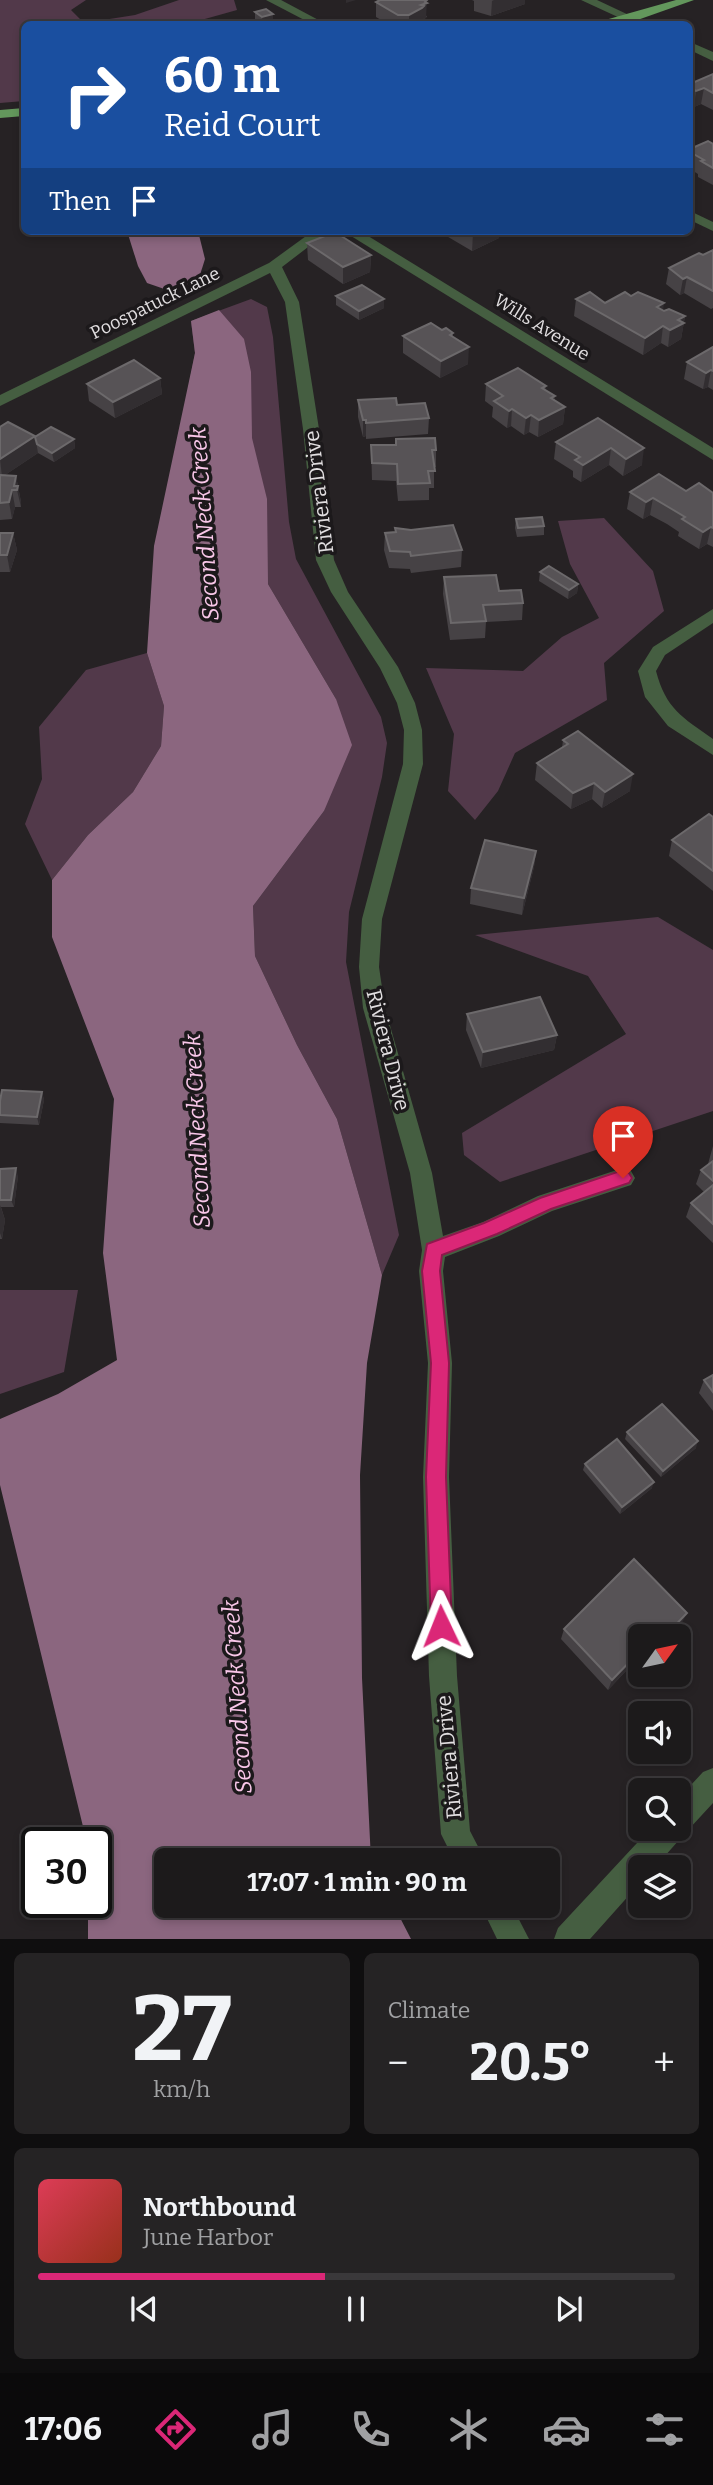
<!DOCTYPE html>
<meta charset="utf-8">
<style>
:root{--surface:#1c1a1b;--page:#252324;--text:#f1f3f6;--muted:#a0a1a3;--line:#3a383a;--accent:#db2777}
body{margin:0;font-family:Bitter,serif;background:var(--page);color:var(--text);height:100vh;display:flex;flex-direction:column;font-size:26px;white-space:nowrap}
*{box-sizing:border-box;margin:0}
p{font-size:23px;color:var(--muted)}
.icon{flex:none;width:38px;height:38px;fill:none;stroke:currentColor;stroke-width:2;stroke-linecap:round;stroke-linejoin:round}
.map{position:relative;height:1939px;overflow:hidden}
.drawer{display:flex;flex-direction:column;gap:14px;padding:14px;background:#0f0e0f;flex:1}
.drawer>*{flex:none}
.top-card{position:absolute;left:21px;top:21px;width:672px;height:214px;border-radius:10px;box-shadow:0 4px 10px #0003,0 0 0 2px var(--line);background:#1a4fa0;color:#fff;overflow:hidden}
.needle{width:46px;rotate:57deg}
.controls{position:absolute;left:628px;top:1624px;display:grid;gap:14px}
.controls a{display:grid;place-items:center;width:63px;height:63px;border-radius:10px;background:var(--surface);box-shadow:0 4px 10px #0003,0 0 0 2px var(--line);font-size:35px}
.speed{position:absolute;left:21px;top:1827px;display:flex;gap:14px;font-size:35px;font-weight:700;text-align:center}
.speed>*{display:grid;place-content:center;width:91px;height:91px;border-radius:50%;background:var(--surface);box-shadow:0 4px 10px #0003,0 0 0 2px var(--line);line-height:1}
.speed .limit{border:4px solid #111;border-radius:10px;background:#fff;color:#111}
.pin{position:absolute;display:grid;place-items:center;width:60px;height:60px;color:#fff;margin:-72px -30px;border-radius:50% 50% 50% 0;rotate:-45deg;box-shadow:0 0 7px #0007}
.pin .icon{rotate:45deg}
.me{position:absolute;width:77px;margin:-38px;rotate:358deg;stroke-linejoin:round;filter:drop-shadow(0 0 5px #0008)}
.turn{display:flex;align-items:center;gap:24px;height:147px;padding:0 28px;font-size:32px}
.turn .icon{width:91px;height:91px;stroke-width:2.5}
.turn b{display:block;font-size:49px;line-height:60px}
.then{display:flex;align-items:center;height:66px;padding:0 28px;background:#0003;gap:14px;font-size:26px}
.big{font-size:52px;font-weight:700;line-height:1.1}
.drawer .card{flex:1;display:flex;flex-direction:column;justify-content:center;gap:10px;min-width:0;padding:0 24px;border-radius:10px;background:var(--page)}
.drawer .dial{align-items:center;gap:0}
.dial b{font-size:91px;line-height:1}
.song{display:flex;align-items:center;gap:21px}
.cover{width:84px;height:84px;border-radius:10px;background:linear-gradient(135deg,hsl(350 70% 55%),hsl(10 70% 35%))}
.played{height:7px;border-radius:4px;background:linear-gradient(90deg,var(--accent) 45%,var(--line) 45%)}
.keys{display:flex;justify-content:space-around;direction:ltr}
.heat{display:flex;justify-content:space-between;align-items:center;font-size:38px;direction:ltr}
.drawer .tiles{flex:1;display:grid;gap:14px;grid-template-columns:1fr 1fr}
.card:last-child{grid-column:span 2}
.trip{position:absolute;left:154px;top:1848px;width:406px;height:70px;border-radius:10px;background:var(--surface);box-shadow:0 4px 10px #0003,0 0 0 2px var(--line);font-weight:700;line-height:70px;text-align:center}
.menu{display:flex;height:112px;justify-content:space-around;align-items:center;background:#0b0a0b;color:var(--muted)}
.menu .icon{width:49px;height:49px}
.menu .active{color:var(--accent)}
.menu b{font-size:32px;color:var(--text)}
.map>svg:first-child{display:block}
</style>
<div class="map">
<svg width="713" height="1939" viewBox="0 0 713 1939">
<rect width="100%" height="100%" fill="#262224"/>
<g fill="#52394a">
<polygon points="0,0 86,0 71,10 84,23 135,15 179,0 234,0 237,10 187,24 24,24 24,101 0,103"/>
<polygon points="251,299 267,307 273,337 289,522 296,559 381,717 387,743 382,777 349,912 346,962 399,1235 382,1275 337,1119 297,1045 255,956 253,906 324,811 336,699 268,584 183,415 195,353 191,321"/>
<polygon points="604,518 653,571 664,611 604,663 607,700 515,753 498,791 475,820 448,791 454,734 426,668 523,671 562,637 599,618 570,564 558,521"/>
<polygon points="147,653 164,706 161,746 133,792 88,835 52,880 25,824 42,779 39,727 86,670"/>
<polygon points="658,917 713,950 713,1111 500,1182 464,1155 462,1133 626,1034 588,976 475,935"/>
<polygon points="0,1290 78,1290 64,1372 0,1394"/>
</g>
<g fill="#8b667f">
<polygon points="127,231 198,231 205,259 199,278 173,292 147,283 138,266"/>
<polygon points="219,310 244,339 251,372 252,438 267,499 268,584 336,699 352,745 324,811 253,906 255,956 297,1045 337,1119 382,1275 367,1363 360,1475 362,1678 371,1860 166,1860 166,1906 394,1906 411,1939 88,1939 88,1902 96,1902 96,1843 87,1843 0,1485 0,1419 58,1394 117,1360 103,1253 114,1099 52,937 52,880 88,835 133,792 161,746 164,706 147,653 154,546 195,353 191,321"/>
</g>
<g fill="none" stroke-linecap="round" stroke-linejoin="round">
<g fill="#455e41" fill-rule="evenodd">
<polygon points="266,0 281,0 326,24 312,24"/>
<polygon points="581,0 597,0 648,24 633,24"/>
<polygon points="690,42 713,52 713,61 690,50"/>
<polygon points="690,211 713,222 713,231 690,220"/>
<polygon points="313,231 329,231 282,267 299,302 319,429 334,560 348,592 398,667 415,703 422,730 423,764 382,919 379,967 385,1008 432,1173 443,1236 483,1222 538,1196 623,1168 631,1171 635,1178 631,1185 552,1211 499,1236 445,1257 443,1271 452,1363 449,1477 457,1676 470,1831 485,1860 454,1860 441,1834 429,1676 423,1477 428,1363 419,1271 422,1250 410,1173 363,1008 359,967 362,919 403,764 404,730 397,703 380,668 331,592 316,560 303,429 285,302 270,273 0,406 0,395 269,263"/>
<polygon points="343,231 360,231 713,448 713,460"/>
<path d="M713 609V623L665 655 656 671C666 709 682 717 713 739V755L668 726 645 697 638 671 653 647Z"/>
<polygon points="713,1768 713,1803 689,1829 684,1832 680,1839 655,1867 640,1867 640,1883 590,1939 554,1939 558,1928 650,1829 679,1829 679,1798 703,1772"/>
<polygon points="481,1906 512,1906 529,1939 497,1939"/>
</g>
<g fill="#63975c" fill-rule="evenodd">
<polygon points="676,0 694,0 629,23 591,24"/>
<polygon points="24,108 24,116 0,118 0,110"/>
</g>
</g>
<g fill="#464245">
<polygon points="472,0 525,0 525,4 491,16 474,11 474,1"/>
<polygon points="376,2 427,16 426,18 423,19 423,22 419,24 388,24 376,17"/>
<polygon points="255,12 273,22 267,24 259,23 255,20"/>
<polygon points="713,74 713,110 701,104 694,107 690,105 690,84"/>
<polygon points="713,144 713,185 698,177 698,174 690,169 690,149"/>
<polygon points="438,231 500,231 499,238 472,251"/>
<polygon points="573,231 591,231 581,236"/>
<polygon points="307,243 371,255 370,272 343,284 308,260"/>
<polygon points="713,250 713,308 711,309 684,293 680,295 666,284 669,268 703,255"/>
<polygon points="336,296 384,308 359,320 336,305"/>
<polygon points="576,299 663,311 685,316 681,339 668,347 661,343 643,355 574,316"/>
<polygon points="442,330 453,333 453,337 468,364 440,378 403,353 403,336"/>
<polygon points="713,347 713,390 708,387 703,389 684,379 687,362"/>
<polygon points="160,378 162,394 115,418 89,401 87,384"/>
<polygon points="486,384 546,386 545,390 555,396 555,400 565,407 563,424 538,437 529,432 524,435 511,426 507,428 492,417 493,407 485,401"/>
<polygon points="358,400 397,405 429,418 428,434 366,439 366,436 363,437 358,417"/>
<polygon points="598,418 642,465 623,476 609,465 581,482 573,477 573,471 554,459 556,442"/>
<polygon points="0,427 35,436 74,439 75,448 54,462 38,453 5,475 16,476 21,502 21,507 15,507 12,519 0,520"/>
<polygon points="396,439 436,450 436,467 434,467 434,488 429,488 429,500 398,501 396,481 372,480 371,445 396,445"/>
<polygon points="686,491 713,493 713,547 707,544 699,549 678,536 679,532 667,524 650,515 643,519 627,509 630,492"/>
<polygon points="516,519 544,526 544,535 517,537 515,528"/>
<polygon points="395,528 462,550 461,567 411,573 410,569 389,568 384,550 385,533 395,532"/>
<polygon points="0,533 13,533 17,550 10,572 0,572"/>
<polygon points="540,572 578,584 577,593 568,599 539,581"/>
<polygon points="444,577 499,591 523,603 522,620 486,622 485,638 450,640 443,594"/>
<polygon points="563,740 630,791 602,808 592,799 571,809 535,780 537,763 562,748"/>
<polygon points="713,817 713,891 669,856 672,840"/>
<polygon points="536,851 534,867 522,915 470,904 471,888"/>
<polygon points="467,1014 557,1035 554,1050 481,1068 466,1030"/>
<polygon points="42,1092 44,1100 39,1125 0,1123 0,1101"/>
<polygon points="713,1146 713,1243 686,1217 691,1203 704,1192 696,1184 701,1170 708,1164"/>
<polygon points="0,1169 18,1176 14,1207 1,1207 5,1220 2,1239 0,1239"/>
<polygon points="713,1375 713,1411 699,1393 704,1380"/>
<polygon points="627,1432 696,1448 661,1477 625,1439"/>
<polygon points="585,1464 652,1488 620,1514 583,1470"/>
<polygon points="682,1623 670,1636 640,1636 640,1656 608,1690 561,1639 564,1629"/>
</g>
<g fill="#322e31">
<polygon points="346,0 356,0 346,3"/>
<polygon points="427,0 426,18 423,19 423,22 419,24 409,24 409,15"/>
<polygon points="494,0 525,0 525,4 491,16 492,1"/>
<polygon points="273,14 273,22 263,24 262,17"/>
<polygon points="704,88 701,104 694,107 696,91"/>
<polygon points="480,231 500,231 499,238 472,251 473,234"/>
<polygon points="582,231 591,231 581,236"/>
<polygon points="371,255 370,272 343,284 343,267"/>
<polygon points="687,277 684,293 680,295 683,279"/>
<polygon points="384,299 384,308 359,320 359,311"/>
<polygon points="664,303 662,320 657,307"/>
<polygon points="685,316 681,339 668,347 670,330 678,320"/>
<polygon points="663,326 661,343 643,355 645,338"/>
<polygon points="469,347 468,364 440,378 441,361"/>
<polygon points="711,370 708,387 703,389 706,373"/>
<polygon points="160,378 162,394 115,418 113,402"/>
<polygon points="555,396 554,413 565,407 563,424 538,437 539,420 551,398"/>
<polygon points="512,409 511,426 507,428 509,411"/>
<polygon points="531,415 529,432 524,435 526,418"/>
<polygon points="363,420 366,420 366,436 363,437"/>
<polygon points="35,436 38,453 2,477 0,459"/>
<polygon points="74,439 75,448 54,462 52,453"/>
<polygon points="611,448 609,465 581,482 583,465"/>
<polygon points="644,448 642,465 623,476 626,459"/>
<polygon points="16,476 21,502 21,507 17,490 14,486"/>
<polygon points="12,490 15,507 12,519 9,502"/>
<polygon points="653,498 650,515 643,519 646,502"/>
<polygon points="711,527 707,544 699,549 703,532"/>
<polygon points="13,533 17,550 10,572 7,555"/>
<polygon points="578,584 577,593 568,599 569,590"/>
<polygon points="633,774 630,791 602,808 605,792"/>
<polygon points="594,783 592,799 571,809 573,793"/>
<polygon points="536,851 534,867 522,915 524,898"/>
<polygon points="557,1035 554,1050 481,1068 483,1052"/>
<polygon points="42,1092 44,1100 39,1125 37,1117"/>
<polygon points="16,1168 18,1176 14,1207 11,1200"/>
<polygon points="0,1205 5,1220 2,1239 0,1233"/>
<polygon points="698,1441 696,1448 661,1477 663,1471"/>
<polygon points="654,1482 652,1488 620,1514 622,1507"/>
<polygon points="687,1613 682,1623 670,1636 665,1636"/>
<polygon points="640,1651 640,1656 608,1690 612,1680"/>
</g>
<g fill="#575356" stroke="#6c696b" stroke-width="2">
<polygon points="380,0 427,0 425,2 427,3 421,5 424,6 422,8 409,15 398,15 376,2"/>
<polygon points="266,9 273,14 262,17 255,12"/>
<polygon points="230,21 236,24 220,24"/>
<polygon points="263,22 268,24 254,24"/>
<polygon points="713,74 713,93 704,88 696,91 690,88 690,84"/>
<polygon points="708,141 713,144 713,168 701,161 704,160 690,152 690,149"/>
<polygon points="468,231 480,231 473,234"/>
<polygon points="335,232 371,255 343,267 307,243"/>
<polygon points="713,250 713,291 687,277 683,279 669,268 699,253 703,255"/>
<polygon points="362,285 384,299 359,311 336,296"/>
<polygon points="590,292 605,303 625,292 631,296 638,292 664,303 657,307 664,311 669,309 685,316 678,320 684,323 670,330 663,326 645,338 576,299"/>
<polygon points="431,323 442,330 446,328 453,333 450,335 469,347 441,361 403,336"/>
<polygon points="713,347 713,371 711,370 706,373 687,362"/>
<polygon points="134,360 160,378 113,402 87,384"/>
<polygon points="518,368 546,386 542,388 555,396 551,398 565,407 539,420 531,415 526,418 512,409 509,411 494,401 503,396 486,384"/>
<polygon points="396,398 397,405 425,403 429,418 366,423 366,420 363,420 358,400"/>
<polygon points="598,418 644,448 626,459 611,448 583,465 575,460 580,457 556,442"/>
<polygon points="8,422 35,436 0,459 0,427"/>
<polygon points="51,427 74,439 52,453 37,444 35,437"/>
<polygon points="435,438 436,450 432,450 435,471 428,471 430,483 398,484 397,464 372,463 371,445 396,445 396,439"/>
<polygon points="659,474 686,491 699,483 713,493 713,528 711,527 703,532 682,519 685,517 670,508 653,498 646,502 630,492"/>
<polygon points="0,475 16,476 14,486 18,486 17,490 12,490 9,502 0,503"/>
<polygon points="542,517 544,526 518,528 516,519"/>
<polygon points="453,525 462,550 411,556 410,552 390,551 385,533 396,532 395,528 411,530"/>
<polygon points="0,533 13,533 7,555 0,555"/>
<polygon points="549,566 578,584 569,590 540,572"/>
<polygon points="496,575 499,591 521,590 523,603 483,605 486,621 451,623 444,577"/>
<polygon points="578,731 633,774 605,792 594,783 573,793 537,763 568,744 563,740"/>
<polygon points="709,814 713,817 713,871 672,840"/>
<polygon points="485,840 536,851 524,898 471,888"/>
<polygon points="540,997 557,1035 483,1052 467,1014"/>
<polygon points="2,1090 42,1092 37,1117 0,1115 0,1101"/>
<polygon points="713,1161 713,1181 701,1170"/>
<polygon points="16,1168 11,1200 0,1200 0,1169"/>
<polygon points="713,1185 713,1224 691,1203"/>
<polygon points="713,1375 713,1392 704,1380"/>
<polygon points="662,1404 698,1441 663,1471 627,1432"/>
<polygon points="617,1439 654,1482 622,1507 585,1464"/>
<polygon points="634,1559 687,1613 665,1636 658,1636 656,1635 654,1636 640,1636 640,1651 612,1680 564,1629"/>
</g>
<polygon fill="#db2777" stroke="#8e194d" stroke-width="2" points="623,1170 629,1173 632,1178 629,1183 551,1209 497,1234 442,1255 440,1271 449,1363 446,1477 452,1626 449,1634 441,1637 434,1634 431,1626 426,1477 431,1363 422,1271 427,1244 484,1223 540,1198"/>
<g text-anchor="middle" stroke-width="7" stroke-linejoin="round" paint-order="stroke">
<g font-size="18" fill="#e2dfe1" stroke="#1c191b">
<text transform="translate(155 303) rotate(-26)" y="6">Poospatuck Lane</text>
<text transform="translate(542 327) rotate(32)" y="6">Wills Avenue</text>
</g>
<g font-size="21" fill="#e2dfe1" stroke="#1c191b">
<text transform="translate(319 492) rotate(-97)" y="7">Riviera Drive</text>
<text transform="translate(388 1050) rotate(76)" y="7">Riviera Drive</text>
<text transform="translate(449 1757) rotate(-95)" y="7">Riviera Drive</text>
</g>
<g font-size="23" font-style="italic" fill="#f9c7e9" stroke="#1c191b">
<text transform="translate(204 524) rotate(-94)" y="8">Second Neck Creek</text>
<text transform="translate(197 1131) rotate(-93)" y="8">Second Neck Creek</text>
<text transform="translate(237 1697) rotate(-94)" y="8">Second Neck Creek</text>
</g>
</g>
</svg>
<div class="controls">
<a><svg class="needle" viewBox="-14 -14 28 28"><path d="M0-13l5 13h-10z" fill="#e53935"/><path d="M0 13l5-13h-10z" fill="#a0a1a3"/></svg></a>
<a><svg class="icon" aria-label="sound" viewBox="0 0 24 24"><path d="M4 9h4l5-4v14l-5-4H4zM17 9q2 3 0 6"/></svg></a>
<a><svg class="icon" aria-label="search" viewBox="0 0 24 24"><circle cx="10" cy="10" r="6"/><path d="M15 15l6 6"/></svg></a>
<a><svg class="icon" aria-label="layers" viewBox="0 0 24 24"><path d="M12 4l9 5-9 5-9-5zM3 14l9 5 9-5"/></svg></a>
</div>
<div class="speed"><div class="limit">30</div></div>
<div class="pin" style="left:623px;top:1178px;background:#d93025"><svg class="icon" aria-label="arrive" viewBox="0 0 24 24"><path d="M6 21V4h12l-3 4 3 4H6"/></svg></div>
<svg class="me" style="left:441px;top:1626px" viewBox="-20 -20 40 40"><path d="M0-17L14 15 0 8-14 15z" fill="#db2777" stroke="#fff" stroke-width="4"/></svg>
<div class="trip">17:07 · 1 min · 90 m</div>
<div class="top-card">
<div class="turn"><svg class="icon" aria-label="right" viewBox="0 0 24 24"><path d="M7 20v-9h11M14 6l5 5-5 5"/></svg><div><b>60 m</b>Reid Court</div></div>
<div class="then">Then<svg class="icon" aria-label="arrive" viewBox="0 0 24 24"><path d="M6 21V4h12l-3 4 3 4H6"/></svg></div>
</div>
</div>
<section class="drawer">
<div class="tiles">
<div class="card dial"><b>27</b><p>km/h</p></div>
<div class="card"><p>Climate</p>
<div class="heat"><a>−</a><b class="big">20.5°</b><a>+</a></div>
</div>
<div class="card">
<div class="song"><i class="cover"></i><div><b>Northbound</b><p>June Harbor</p></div></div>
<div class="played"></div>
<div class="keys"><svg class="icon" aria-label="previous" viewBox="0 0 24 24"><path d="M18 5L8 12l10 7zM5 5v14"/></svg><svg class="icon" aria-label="pause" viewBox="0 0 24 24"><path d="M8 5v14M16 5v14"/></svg><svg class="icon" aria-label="next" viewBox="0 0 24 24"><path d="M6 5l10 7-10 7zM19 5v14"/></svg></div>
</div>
</div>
</section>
<nav class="menu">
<b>17:06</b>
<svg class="icon active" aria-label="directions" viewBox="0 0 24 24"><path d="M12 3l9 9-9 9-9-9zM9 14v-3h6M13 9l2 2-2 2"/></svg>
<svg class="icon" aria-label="music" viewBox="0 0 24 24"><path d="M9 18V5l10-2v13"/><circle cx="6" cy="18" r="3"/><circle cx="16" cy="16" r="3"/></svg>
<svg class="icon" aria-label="phone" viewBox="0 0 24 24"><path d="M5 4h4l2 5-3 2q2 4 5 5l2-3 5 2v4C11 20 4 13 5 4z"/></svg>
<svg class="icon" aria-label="climate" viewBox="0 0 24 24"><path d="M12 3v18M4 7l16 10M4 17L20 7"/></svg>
<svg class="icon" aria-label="car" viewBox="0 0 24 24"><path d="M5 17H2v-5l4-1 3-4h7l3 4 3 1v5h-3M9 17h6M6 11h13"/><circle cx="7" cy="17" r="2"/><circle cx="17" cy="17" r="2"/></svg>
<svg class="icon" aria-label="filters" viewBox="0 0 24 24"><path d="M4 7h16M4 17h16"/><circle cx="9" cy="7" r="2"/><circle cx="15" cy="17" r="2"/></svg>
</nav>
